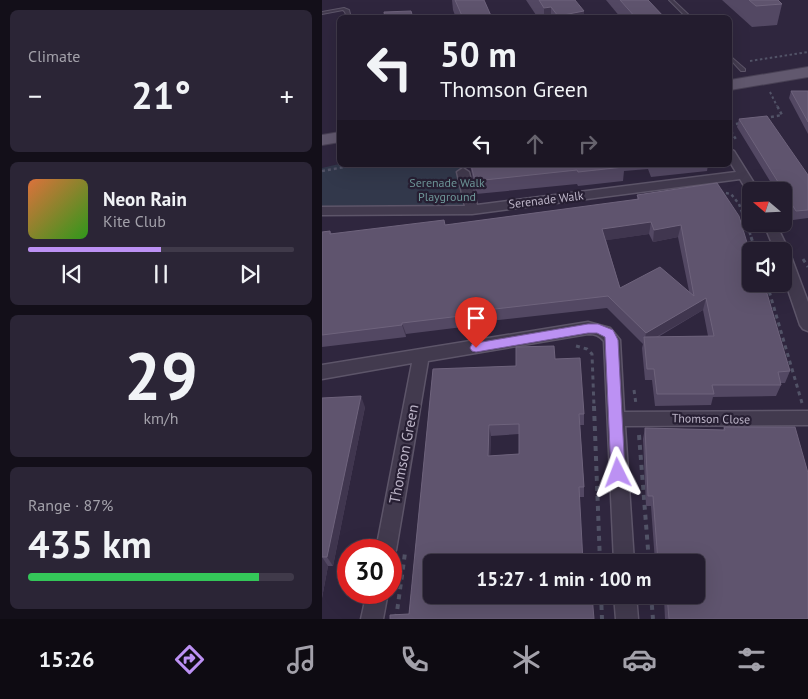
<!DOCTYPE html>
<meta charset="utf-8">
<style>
:root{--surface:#231c2e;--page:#2b2536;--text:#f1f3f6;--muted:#a3a1aa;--line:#403a4a;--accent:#bc91f3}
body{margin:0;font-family:"PT Sans",sans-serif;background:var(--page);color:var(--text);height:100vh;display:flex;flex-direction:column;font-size:19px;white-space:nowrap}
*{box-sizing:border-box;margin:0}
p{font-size:16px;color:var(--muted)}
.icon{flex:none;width:28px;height:28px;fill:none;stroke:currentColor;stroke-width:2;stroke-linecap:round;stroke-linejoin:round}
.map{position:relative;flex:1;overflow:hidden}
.sheet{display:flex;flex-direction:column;gap:10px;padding:10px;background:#130f19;width:322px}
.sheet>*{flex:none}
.guide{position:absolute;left:15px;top:15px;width:395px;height:152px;border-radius:8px;box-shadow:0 5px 20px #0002,0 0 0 1px var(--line);background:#231c2e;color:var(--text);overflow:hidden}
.needle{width:32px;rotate:289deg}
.controls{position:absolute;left:420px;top:182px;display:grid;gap:10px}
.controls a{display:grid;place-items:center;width:50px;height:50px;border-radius:8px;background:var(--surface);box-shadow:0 5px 20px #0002,0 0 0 1px var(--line);font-size:25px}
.speed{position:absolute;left:15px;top:539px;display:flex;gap:10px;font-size:25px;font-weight:700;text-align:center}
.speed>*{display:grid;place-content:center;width:65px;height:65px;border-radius:50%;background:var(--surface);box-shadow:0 5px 20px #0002,0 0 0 1px var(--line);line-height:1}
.speed .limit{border:8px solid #d22;background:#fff;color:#111}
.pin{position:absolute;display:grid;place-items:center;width:42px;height:42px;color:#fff;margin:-51px -21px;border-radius:50% 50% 50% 0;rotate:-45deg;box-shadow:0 0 5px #0007}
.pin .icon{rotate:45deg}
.me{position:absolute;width:55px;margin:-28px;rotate:357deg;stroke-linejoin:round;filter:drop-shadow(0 0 4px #0008)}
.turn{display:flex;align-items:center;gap:18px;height:105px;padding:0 20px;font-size:22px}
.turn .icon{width:65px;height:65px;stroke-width:2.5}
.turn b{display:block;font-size:35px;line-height:42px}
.lanes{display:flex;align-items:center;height:48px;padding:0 20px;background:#0003;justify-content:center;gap:25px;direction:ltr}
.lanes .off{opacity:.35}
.big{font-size:38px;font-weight:700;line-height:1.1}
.sheet .card{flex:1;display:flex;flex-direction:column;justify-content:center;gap:8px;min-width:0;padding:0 18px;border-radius:8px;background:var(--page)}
.sheet .dial{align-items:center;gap:0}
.dial b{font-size:65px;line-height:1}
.song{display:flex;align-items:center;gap:15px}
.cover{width:60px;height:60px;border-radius:8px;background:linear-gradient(135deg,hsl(20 70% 55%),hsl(110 70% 35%))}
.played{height:5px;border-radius:2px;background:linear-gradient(90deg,var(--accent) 50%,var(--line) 50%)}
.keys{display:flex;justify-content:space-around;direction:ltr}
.heat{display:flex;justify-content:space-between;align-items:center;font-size:28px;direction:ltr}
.charge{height:8px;border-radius:4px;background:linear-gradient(90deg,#34c759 87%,var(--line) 0)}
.trip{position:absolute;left:101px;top:554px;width:282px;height:50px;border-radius:8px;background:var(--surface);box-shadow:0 5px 20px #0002,0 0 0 1px var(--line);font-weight:700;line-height:50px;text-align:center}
.menu{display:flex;height:80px;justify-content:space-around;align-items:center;background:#0e0b12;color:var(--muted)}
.menu .icon{width:35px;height:35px}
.menu .current{color:var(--accent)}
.menu b{font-size:22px;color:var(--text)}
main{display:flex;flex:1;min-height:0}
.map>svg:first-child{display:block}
</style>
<main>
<section class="sheet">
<div class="card"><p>Climate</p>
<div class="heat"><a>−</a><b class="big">21°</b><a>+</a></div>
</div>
<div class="card">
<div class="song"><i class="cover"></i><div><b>Neon Rain</b><p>Kite Club</p></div></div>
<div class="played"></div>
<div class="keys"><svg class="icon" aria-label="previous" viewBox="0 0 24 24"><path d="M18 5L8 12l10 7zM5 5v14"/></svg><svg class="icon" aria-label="pause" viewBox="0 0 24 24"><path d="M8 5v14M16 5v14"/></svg><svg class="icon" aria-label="next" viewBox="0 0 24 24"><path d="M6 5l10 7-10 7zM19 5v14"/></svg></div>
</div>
<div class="card dial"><b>29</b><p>km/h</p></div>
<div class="card"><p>Range · 87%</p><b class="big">435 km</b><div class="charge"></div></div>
</section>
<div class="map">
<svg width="486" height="619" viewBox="0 0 486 619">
<rect width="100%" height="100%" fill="#2f263e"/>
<polygon fill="#32384b" points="17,164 18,165 156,165 143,168 147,210 0,211 0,168"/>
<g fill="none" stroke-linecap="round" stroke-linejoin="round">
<g stroke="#5d5569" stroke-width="2">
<g id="service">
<polygon points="347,0 351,0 370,18 365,18"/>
<polygon points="22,8 27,10 29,18 25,18 23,12 21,10 0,14 0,12"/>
<polygon points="408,56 423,69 423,71 419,71 408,59"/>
</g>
</g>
<g stroke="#5d5569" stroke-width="3">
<g id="minor">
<polygon points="408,149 412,151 437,191 429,191 429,194 427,194 418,179 150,214 0,215 0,207 143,206 135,172 141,168 147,172 155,205 414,172 408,162"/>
<polygon points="442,224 454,224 467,251 486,302 486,331 481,329 478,325 461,275 461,251 453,251"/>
<path d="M266 322 288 328 298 340 302 412 486 411V425L303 426 312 562H292L282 341C277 335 273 334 266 334L106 361 74 550 69 558V550H54L90 363 0 379V365Z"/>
<polygon points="45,592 66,592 61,619 39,619"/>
<polygon points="292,595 314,595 316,619 294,619"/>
</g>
</g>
<g stroke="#484054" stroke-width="2">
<g id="primary">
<polygon points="486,67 486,77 408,90 408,80"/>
<polygon points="18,132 18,142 0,145 0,135"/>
</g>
</g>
<g stroke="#525367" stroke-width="2" stroke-dasharray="2.5 2.5" stroke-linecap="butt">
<polyline points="192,18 195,17"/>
<polyline points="428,61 486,52"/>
<polyline points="448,92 455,106"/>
</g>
<g stroke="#525367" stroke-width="2.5" stroke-dasharray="3 3" stroke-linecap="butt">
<polyline points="443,118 460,115 454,104"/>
<polyline points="408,125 419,123"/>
<polyline points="408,133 410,133 415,141"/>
<polyline points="0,171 34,165"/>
<polyline points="398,192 409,194 417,204 430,239"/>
</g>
<g stroke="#525367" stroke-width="3" stroke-dasharray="4 4" stroke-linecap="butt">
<polyline points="429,237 434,251"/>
<polyline points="481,259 486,267"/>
<polyline points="445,284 480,403"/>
<polyline points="254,346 265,349 270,354 272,407"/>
<polyline points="312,390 314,404"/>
</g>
<g stroke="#525367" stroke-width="4" stroke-dasharray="5 5" stroke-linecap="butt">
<polyline points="272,406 278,562"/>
<polyline points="317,435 327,562"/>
<polyline points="279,595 280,619"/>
<polyline points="329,595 331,619"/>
<polyline points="74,619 83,553"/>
</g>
<use href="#service" fill="#423a4e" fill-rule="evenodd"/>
<use href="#minor" fill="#423a4e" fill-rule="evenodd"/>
<use href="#primary" fill="#61586e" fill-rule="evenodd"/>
</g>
<g fill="#534863" fill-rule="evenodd">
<polygon points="130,0 162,0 170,18 134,18 131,10"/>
<polygon points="204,0 253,0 262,18 216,18"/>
<polygon points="284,0 326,0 343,18 299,18"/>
<polygon points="400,0 456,0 460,4 455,25 430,27"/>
<polygon points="469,91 486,91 486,134 467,98"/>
<polygon points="417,119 486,175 486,218 471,220 461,203 461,191 454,191 415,127"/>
<polygon points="148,165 386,165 385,171 329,177 326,169 302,171 301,181 256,186 255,184 154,194"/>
<path d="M395 183 429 284 468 371 463 383H459V385L454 396 391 397 389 405 333 406 330 380H323L320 348 321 344 285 308 149 323V326L84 334V337L0 347V232L8 231 10 234 123 225 315 200V195ZM327 234 331 242 356 237 367 291 298 288 284 240ZM381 310 386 336 336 337Z"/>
<path d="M233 359 262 414V425H258L262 487V497H257L110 562 87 614 111 369 194 366ZM197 434V454L168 456 169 436Z"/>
<polygon points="0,398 43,407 11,566 6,566 0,598"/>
<polygon points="402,427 486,619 343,619 342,598 335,597 335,595 375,595 375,562 333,562 329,506 324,506 321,439 323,428 401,430"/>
</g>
<g fill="#40364f">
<polygon points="229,7 229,18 222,18 222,8"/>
<polygon points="262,11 262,18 236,18 236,16"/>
<polygon points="329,222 327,234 280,241 280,229"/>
<polygon points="359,225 356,237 331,242 332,230"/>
<polygon points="384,298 381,310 322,344 324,333"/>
<polygon points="80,323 84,334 84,337 80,325"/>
<polygon points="39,396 43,407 11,566 5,557"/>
<polygon points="167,425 169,436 168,466 166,456"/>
<polygon points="0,557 6,566 0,598"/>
</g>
<g fill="#5f546e" stroke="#6e637c" fill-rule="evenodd">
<polygon points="133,0 162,0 170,18 141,18"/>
<polygon points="217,0 253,0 262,11 236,16 229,7 222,8"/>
<polygon points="298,0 326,0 343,18 314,18"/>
<polygon points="427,0 456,0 460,4 434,6"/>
<polygon points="89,11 91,18 63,18 62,12"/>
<polygon points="469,91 486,91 486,122"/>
<polygon points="445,116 486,175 486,210 474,211 417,119"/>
<polygon points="149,165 301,165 302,167 256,172 255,170 153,181"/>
<path d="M395 183 417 216 429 256V284H437L439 290H444L468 371 456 372 459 385H390L392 394H335L332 369H325L322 337 392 336 384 298 324 333 286 296 147 312V315L80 323V325L0 335V232L8 231V234L122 220 123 225 317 199 315 195ZM329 222 332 230 359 225 372 296 338 267 298 288 280 229Z"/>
<path d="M232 346 233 359 258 358 262 414H257L262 487H257L261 562H110V595H270L272 619H68V615L87 614 111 369 194 366V347ZM197 424V454L166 456 167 425Z"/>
<polygon points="39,396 5,557 0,557 0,398"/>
<polygon points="402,427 473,427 486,473 486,619 347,619 345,595 375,595 375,562 336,562 331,496 326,496 323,428 403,430"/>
</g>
<polygon fill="#bc91f3" stroke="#7a5e9e" points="266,324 276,324 291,330 296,340 303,473 301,477 296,479 291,477 289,473 283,337 275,333 266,333 154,352 150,351 148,348 150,344 154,343"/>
<g text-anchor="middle" stroke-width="4.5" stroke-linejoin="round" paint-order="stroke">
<g font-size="12" fill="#6e9698" stroke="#271f33">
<text x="125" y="187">Serenade Walk<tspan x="125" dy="14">Playground</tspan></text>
</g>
<g font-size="12" fill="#beb6c9" stroke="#271f33">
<text transform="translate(224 200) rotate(-7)" y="4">Serenade Walk</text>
<text transform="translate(389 419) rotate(1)" y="4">Thomson Close</text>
</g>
<g font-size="15" fill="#beb6c9" stroke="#271f33">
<text transform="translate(82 454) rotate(-79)" y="5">Thomson Green</text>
</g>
</g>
</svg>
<div class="controls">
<a><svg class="needle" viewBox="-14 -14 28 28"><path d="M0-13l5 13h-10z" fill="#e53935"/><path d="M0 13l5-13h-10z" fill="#a3a1aa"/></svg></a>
<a><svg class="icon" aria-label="sound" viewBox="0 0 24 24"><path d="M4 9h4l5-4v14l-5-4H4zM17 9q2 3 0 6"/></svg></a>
</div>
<div class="speed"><div class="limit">30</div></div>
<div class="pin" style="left:154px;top:348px;background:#d93025"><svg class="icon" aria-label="arrive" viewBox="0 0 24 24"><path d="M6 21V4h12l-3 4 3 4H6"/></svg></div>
<svg class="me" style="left:296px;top:473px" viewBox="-20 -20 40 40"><path d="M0-17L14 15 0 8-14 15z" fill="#bc91f3" stroke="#fff" stroke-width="4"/></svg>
<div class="trip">15:27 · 1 min · 100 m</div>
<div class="guide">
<div class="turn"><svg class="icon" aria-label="left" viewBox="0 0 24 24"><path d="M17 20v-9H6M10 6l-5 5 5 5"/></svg><div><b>50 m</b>Thomson Green</div></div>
<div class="lanes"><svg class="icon" aria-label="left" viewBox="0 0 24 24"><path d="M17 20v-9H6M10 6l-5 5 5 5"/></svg><svg class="icon off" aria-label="ahead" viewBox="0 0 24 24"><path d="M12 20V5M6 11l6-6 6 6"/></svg><svg class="icon off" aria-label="right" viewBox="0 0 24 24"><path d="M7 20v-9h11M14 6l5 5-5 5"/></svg></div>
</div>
</div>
</main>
<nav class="menu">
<b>15:26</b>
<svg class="icon current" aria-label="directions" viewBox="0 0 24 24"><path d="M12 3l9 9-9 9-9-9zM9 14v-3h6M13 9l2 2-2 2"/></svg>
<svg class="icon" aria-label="music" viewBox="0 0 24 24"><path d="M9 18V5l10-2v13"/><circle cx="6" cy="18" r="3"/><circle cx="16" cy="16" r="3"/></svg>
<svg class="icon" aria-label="phone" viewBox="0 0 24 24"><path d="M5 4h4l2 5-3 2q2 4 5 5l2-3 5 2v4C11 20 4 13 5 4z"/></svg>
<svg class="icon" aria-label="climate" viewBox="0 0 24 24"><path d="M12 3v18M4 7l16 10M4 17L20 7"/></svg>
<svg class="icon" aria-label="car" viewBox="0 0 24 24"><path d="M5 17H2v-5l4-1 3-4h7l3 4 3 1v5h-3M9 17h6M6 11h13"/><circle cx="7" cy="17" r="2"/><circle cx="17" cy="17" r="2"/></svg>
<svg class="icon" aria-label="filters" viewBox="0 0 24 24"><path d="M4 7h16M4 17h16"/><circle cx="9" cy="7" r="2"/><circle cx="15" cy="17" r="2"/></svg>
</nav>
